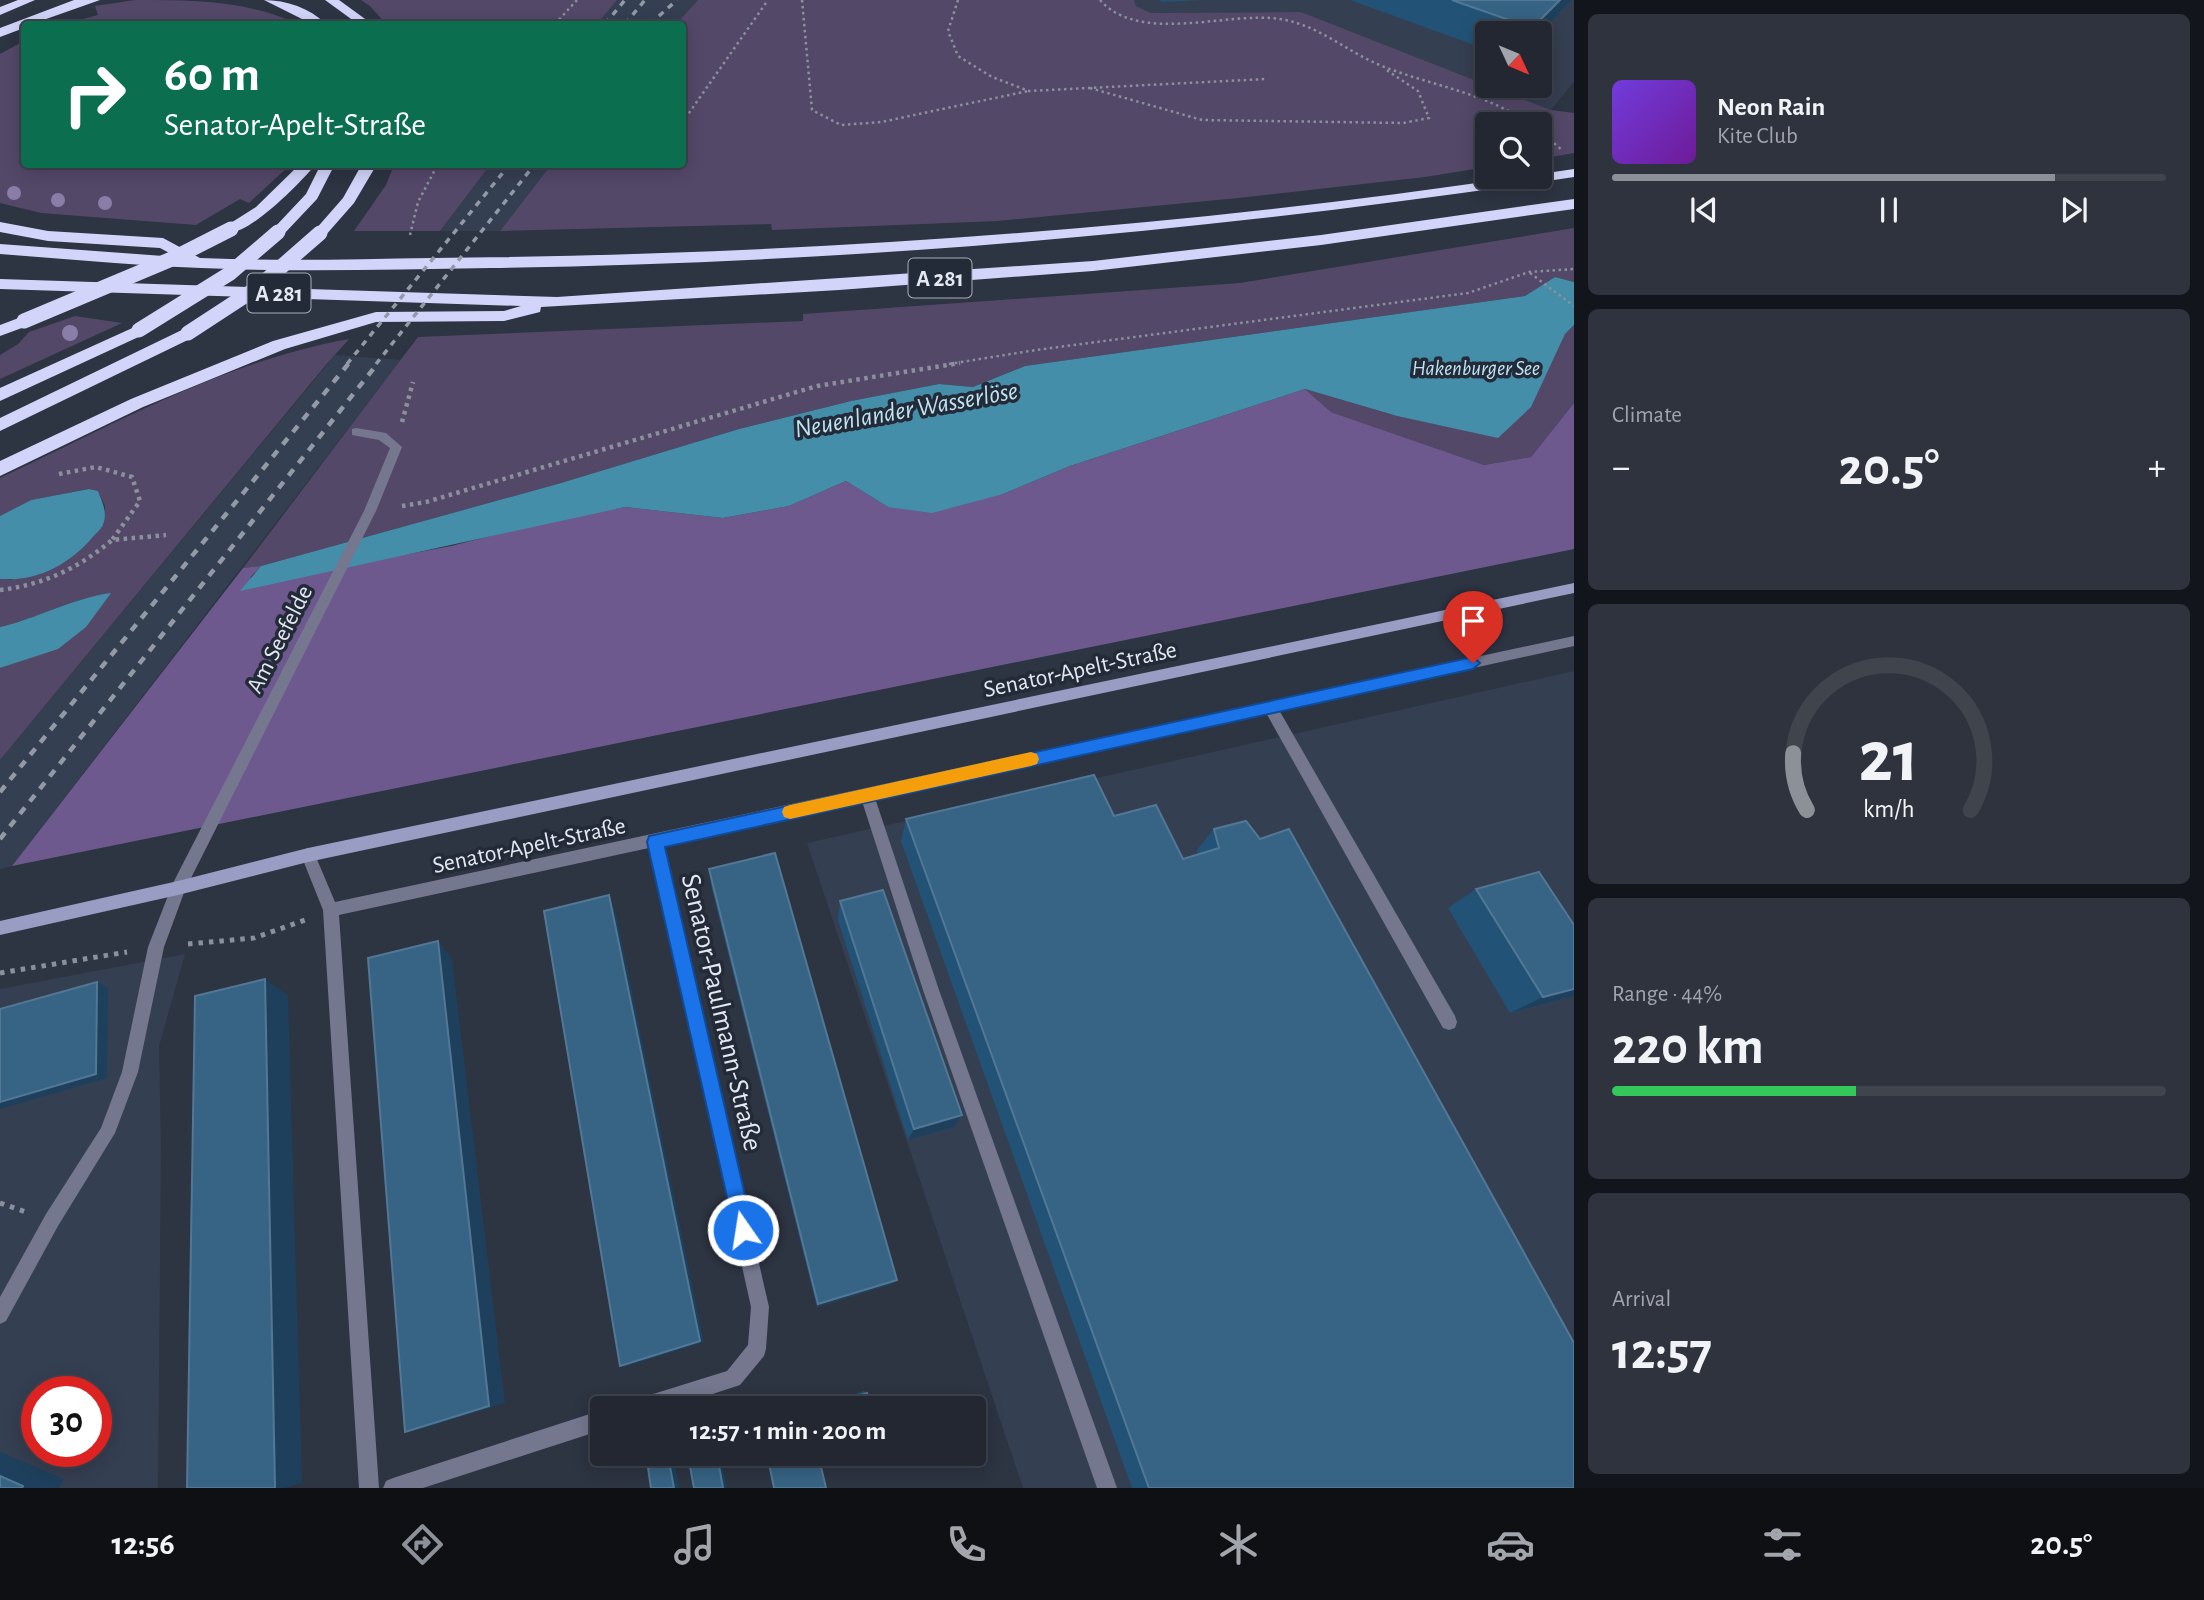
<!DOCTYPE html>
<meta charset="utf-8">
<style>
:root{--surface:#222732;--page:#2e333e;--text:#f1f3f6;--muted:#a2a5ac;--line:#3f444d;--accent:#8c9099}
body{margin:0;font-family:"Alegreya Sans",sans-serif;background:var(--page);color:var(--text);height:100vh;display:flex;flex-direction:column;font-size:26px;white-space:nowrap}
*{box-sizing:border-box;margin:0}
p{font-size:23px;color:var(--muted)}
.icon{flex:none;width:38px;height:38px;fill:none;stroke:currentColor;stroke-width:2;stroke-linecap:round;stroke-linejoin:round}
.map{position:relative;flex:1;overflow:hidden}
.drawer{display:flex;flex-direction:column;gap:14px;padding:14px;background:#13151c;width:630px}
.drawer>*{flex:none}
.banner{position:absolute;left:21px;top:21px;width:665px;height:147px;border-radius:7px;box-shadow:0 4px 18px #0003,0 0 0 2px var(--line);background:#0b6e4f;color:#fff;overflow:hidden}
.needle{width:46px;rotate:134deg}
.buttons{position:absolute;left:1475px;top:21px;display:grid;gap:14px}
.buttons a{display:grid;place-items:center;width:77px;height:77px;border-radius:7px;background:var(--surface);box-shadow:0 4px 18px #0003,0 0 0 2px var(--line);font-size:35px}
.speed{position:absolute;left:21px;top:1376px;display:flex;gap:14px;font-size:35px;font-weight:700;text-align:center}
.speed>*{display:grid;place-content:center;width:91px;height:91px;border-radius:50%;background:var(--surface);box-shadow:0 4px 18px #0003,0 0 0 2px var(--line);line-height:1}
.speed .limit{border:10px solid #d22;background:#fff;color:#111}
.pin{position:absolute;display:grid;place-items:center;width:60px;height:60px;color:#fff;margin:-72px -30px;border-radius:50% 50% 50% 0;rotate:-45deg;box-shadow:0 0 7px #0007}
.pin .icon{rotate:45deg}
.me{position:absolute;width:77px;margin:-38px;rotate:347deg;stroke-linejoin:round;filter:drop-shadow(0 0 5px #0008)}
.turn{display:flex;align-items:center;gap:24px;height:147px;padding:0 28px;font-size:32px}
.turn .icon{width:91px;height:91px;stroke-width:2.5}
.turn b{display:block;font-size:49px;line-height:60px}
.big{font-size:52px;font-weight:700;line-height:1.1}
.drawer .tile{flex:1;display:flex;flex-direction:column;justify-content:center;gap:10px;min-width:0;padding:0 24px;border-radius:10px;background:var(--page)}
.drawer .dial{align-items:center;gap:0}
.dial svg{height:182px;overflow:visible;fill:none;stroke:var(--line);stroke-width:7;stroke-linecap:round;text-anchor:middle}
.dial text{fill:var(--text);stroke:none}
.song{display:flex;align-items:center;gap:21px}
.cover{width:84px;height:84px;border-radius:10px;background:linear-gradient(135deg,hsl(260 70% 55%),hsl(280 70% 35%))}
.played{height:7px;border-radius:4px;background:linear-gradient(90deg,var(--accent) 80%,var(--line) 80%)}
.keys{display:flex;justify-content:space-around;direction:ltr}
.heat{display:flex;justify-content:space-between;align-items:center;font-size:38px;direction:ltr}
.charge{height:10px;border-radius:5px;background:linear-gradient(90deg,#34c759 44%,var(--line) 0)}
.trip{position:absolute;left:590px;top:1396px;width:396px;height:70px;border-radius:7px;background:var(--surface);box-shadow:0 4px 18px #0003,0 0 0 2px var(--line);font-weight:700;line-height:70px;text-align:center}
.tabs{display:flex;height:112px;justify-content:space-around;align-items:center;background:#0e1014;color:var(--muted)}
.tabs .icon{width:49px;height:49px}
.tabs .selected{color:var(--accent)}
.tabs b{font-size:32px;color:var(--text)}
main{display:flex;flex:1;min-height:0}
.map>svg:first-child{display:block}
</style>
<main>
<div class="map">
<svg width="1574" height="1488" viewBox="0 0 1574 1488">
<rect width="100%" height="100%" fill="#2d3442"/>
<g fill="#353f52" fill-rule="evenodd">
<polygon points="617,0 698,0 676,24 597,24"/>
<polygon points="1134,0 1574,0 1574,82 1551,110 1490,86 1540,86 1540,33 1488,33 1487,85 1301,12 1151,13 1136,6"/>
<polygon points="490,165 551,165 500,231 440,231"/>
<polygon points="335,355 401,360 12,866 0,869 0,760"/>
<polygon points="1574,671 1574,1488 1023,1488 807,843"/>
<path d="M185 954 159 1046 161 1146 158 1488H0V989ZM37 1391H96V1451H37Z"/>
</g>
<g fill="#544869">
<path d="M135 0C194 0 245 0 298 24H64L98 15 95 6Z"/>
<polygon points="361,0 617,0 597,24 386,24 370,6"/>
<polygon points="698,0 1134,0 1136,6 1151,13 1301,12 1551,110 1574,113 1574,153 1540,159 1540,124 1488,124 1487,167 1425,177 1238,198 998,221 772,230 771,224 500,231 551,165 682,164 682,24 676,24"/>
<polygon points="24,41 24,164 290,165 249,203 240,199 196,225 41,213 0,203 0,54"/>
<polygon points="394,165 394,164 490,165 440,231 354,231 386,185"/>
<polygon points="1574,228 1574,282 1555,277 1525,296 1025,366 973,387 939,384 851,401 739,429 561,483 261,566 243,568 418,337 803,321 803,314 1240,283"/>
<polygon points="75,316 122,323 0,379 0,355 18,344 29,332"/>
<polygon points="1574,325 1574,403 1531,457 1484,465 1331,412 1305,389 1397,416 1498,437 1565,334"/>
<path d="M349 339 325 366 0 760V668L58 648 110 594C72 598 38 618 0 627V579L12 580 104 524 105 506 98 491 89 489 31 500 0 516V478C113 425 225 361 349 339Z"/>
</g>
<polygon fill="#6d598e" points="1305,389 1331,412 1484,465 1531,457 1574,403 1574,549 12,866 243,568 261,566 250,578 355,564 451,546 545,522 625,507 723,518 789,506 846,481 888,507 1003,494 1070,466"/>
<g fill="#458eaa">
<polygon points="1555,277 1574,282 1574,325 1565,334 1531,407 1498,438 1397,416 1305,389 1070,466 1003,494 932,513 888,507 846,481 789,506 723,518 625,507 240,591 261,566 561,483 739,429 851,401 939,384 973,387 1025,366 1525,296"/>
<path d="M89 489 98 491C102 501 107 511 104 522 103 528 95 534 91 539 68 565 36 582 0 579V516L31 500Z"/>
<path d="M111 593 86 627 58 649 0 668V627C38 618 73 598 111 593Z"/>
</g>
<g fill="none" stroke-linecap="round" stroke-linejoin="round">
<g stroke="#8a909c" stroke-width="2.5" stroke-dasharray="2.5 3.5" stroke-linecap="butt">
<polyline points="802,0 812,110 841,125 881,122 1028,91"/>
<polyline points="958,0 948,31 958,56 992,77 1029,91 1266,79"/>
<path d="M1100 0C1140 45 1227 11 1280 19 1319 25 1347 52 1382 66 1432 86 1484 92 1530 124"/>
<polyline points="555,24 577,0"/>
<polyline points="1090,88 1202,120 1403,123 1429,118 1418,91 1385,69"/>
<polyline points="682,123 768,0"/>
<polyline points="1540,132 1561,149"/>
<polyline points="410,235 418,202 438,164"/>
<polyline points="1530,273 1574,306"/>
<polyline points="949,364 1036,350 1468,293 1529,272 1574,269"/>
</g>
<g stroke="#8a909c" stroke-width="4.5" stroke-dasharray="3.5 4.5" stroke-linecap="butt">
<polyline points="402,422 413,382"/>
<polyline points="59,474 96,467 132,477 140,501 112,540 166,535"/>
<polyline points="402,506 426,502 817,386 960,363"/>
<path d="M0 590C43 585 79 568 112 540"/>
</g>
<g stroke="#8a909c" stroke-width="5" stroke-dasharray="4.5 6" stroke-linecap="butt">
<polyline points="188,944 254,938 305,920"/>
<polyline points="0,973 127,952"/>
<polyline points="0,1203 26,1212"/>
</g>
<g fill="#75778f" fill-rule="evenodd">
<polygon points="356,428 386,433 402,447 376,511 185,890 164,947 138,1072 115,1133 58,1226 6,1321 0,1324 0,1297 46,1214 101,1128 122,1072 148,947 173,883 364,511 390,448 379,440 352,435 352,429"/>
<polygon points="1270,701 1275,703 1455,1016 1457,1022 1455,1028 1449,1030 1443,1028 1265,711 1263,707 1265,703"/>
<polygon points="867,789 872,790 874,795 939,990 1117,1488 1097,1488 923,990 860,795 862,790"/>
</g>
<g fill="#75778f" fill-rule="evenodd">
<polygon points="1574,636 1574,646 663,845 769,1307 766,1349 764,1356 740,1385 667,1409 628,1409 630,1402 637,1399 727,1371 748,1345 751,1307 649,848 339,915 379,1488 359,1488 323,910 301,855 303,850 308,848 313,850 335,902"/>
<polygon points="602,1410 602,1430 423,1488 383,1488 386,1481 393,1478"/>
</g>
<polygon fill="#999cc3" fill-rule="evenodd" points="1574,583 1574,593 308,862 178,895 0,935 0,921 178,881 308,848"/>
<g fill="#d2d5f9" fill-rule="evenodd">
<polygon points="18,0 35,0 0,15 0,7"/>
<polygon points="74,0 100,0 32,24 24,24 24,28 0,37 0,28"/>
<path d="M264 0C286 0 310 8 326 24H312Z"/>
<polygon points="325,0 339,0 372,24 358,24"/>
<path d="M300 164H316C302 181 247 238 226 232L223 229 226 226 256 207Z"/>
<polygon points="321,164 335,164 317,199 283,235 273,235 270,232 273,229 306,194"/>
<polygon points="362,164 377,164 354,203 325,236 315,236 312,233 315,230 343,198"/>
<path d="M1574 169V177C1215 231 855 263 491 268 404 269 317 272 230 269 153 267 76 260 0 254V244L177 257 160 248 48 241 0 232V222L48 231 163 238 200 258 231 259C298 261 365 259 432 258 796 255 1158 230 1519 177H1540V174Z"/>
<polygon points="1574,199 1574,209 1321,245 1093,271 839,290 541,307 540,312 504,321 376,322 285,349 143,407 0,476 0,461 131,399 273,341 376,312 504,311 521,306 0,289 0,279 557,297 1093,261 1321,235"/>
<polygon points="24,316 30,317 32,321 30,325 0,336 0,325"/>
<polygon points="139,325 145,326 147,330 145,334 0,401 0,388"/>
<polygon points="188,327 196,333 194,337 0,431 0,418"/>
</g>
<g stroke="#9399a5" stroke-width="3.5" stroke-dasharray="6 6" stroke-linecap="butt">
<polyline points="605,24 625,0"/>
<polyline points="625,24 645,0"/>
<polyline points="650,24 677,0"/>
<polyline points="347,364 510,164"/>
<polyline points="376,364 535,164"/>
</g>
<g stroke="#9399a5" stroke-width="4.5" stroke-dasharray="8 8" stroke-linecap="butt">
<polyline points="0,792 349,363"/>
<polyline points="0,839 378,363"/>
</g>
<g stroke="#d2d5f9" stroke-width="15">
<polyline points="24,321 174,258 231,229"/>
<polyline points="139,330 229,274 278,232"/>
<polyline points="188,333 257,288 320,233"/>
</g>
</g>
<g fill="#887ea8">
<circle cx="14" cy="193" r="7"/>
<circle cx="58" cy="200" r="7"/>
<circle cx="105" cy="203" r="7"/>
<circle cx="70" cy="333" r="8"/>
</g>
<g fill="#225377">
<polygon points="1160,0 1202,0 1161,2"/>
<polygon points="1350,0 1572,0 1540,33 1488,33 1488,50"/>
<polygon points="1114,816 1183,859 1198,855 1197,850 1214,829 1574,1488 1132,1488 901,841 906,819"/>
<polygon points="709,869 897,1280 892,1284 817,1307 712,889"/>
<polygon points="1476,889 1574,996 1510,1013 1448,908"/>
<polygon points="840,901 962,1115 954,1127 908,1140 838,920"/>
<polygon points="864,1391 867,1393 871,1409 813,1409"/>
<polygon points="673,1457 679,1488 648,1468 653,1464"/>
</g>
<g fill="#1e405c">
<polygon points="1560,0 1572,0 1540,33 1529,33 1532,28"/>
<polygon points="609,895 616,914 704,1342 628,1366 620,1366"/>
<polygon points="438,941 452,959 505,1403 425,1428 405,1432"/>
<polygon points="265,979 288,995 302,1483 285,1488 275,1488"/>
<polygon points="97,982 108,988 107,1078 0,1109 0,1102"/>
<polygon points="1574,989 1574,996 1510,1013 1543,997"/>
<polygon points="962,1115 954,1127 908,1140 914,1129"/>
<polygon points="897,1280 892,1284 817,1307 818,1304"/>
<polygon points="0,1452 64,1479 59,1488 22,1488 0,1476"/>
<polygon points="717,1454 720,1454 727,1488 723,1488"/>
<polygon points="673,1457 679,1488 674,1488 669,1461"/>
</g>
<g fill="#376384" stroke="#527895" stroke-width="2">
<polygon points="1452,0 1560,0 1532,28"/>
<polygon points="1094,775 1114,816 1156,805 1183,859 1219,848 1214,829 1246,821 1260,839 1289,829 1574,1343 1574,1488 1149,1488 906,819"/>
<polygon points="775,853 897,1280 818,1304 709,869"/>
<polygon points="1539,872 1574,925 1574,989 1543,997 1476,889"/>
<polygon points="883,890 962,1115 914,1129 840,901"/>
<polygon points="609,895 700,1341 620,1366 544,911"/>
<polygon points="438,941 489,1406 405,1432 368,958"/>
<polygon points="265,979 275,1488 187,1488 195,996"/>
<polygon points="97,982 96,1074 0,1102 0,1009"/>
<polygon points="867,1393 871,1409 819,1409"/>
<polygon points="693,1454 717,1454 723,1488 694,1488 688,1456"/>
<polygon points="767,1454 818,1454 826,1488 774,1488"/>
<polygon points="669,1461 674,1488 651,1488 648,1468"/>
<polygon points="0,1476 23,1486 22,1488 0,1488"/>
</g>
<polygon fill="#1a73e8" stroke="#114b97" stroke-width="2" points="1473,657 1480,663 1473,669 665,847 753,1230 750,1237 743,1240 736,1237 647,842 649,836"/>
<polygon fill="#f59e0b" points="1031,752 1037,754 1039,759 1037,764 1031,766 790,819 784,817 782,812 784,807 790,805"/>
<g text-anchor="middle" stroke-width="7" stroke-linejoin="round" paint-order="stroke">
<g font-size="21" font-style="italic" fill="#bfe5f5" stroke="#232a38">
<text x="1476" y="375">Hakenburger See</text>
</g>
<g fill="#232a38" stroke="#a9afba" stroke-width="2">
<rect x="908.5" y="258.5" width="63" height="39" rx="5"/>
<rect x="247.5" y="273.5" width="63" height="39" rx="5"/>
</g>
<g font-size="23" font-weight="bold" fill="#e3e8f1">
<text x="940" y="286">A 281</text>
<text x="279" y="301">A 281</text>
</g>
<g font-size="24" fill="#e3e8f1" stroke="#232a38">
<text transform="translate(279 639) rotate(-63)" y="8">Am Seefelde</text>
<text transform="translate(1080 669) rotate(-12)" y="8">Senator-Apelt-Straße</text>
<text transform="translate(529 845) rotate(-12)" y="8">Senator-Apelt-Straße</text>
</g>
<g font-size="26" font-style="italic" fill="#bfe5f5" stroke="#232a38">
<text transform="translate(906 409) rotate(-10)" y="9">Neuenlander Wasserlöse</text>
</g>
<g font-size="28" fill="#e3e8f1" stroke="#232a38">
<text transform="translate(723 1012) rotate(77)" y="10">Senator-Paulmann-Straße</text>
</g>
</g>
</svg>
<div class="buttons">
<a><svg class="needle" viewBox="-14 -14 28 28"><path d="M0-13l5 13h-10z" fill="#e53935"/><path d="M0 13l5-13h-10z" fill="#a2a5ac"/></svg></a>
<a><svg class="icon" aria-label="search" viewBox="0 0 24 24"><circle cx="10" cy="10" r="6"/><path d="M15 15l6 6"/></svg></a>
</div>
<div class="speed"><div class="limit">30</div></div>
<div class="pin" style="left:1473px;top:663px;background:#d93025"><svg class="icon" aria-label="arrive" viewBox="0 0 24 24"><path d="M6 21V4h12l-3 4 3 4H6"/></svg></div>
<svg class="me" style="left:743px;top:1230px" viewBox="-20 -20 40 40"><circle r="17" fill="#1a73e8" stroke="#fff" stroke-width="3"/><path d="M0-11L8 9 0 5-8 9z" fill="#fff"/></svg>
<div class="trip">12:57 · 1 min · 200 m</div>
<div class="banner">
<div class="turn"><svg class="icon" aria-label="right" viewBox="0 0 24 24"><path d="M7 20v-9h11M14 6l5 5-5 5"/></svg><div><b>60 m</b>Senator-Apelt-Straße</div></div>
</div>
</div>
<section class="drawer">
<div class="tile">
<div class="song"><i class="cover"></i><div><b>Neon Rain</b><p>Kite Club</p></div></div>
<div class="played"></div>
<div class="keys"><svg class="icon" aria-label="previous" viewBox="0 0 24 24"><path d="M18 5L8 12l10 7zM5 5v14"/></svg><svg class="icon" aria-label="pause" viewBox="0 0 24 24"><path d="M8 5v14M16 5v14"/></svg><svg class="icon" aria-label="next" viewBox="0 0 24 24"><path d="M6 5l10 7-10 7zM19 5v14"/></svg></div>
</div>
<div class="tile"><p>Climate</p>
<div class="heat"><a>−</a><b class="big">20.5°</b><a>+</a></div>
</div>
<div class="tile dial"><svg viewBox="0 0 100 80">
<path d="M14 69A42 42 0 1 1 86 69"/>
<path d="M14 69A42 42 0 0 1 8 44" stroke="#8c9099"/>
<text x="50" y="56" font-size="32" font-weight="700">21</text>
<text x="50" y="72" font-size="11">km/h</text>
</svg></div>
<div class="tile"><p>Range · 44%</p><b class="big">220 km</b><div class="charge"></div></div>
<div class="tile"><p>Arrival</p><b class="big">12:57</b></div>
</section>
</main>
<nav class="tabs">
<b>12:56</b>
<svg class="icon selected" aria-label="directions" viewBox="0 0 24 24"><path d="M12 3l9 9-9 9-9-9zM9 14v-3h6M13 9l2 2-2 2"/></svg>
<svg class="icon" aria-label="music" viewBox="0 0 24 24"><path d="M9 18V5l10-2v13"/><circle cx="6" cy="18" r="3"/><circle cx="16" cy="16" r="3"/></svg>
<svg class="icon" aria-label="phone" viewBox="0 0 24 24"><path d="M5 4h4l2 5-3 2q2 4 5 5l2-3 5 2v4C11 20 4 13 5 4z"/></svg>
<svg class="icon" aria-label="climate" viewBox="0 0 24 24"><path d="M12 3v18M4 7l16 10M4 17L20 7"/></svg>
<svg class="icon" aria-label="car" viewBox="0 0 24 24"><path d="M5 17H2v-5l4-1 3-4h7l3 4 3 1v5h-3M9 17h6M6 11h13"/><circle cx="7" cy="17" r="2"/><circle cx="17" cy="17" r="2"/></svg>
<svg class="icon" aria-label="filters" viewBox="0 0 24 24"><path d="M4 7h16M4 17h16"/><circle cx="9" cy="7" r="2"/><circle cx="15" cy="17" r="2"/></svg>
<b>20.5°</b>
</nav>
